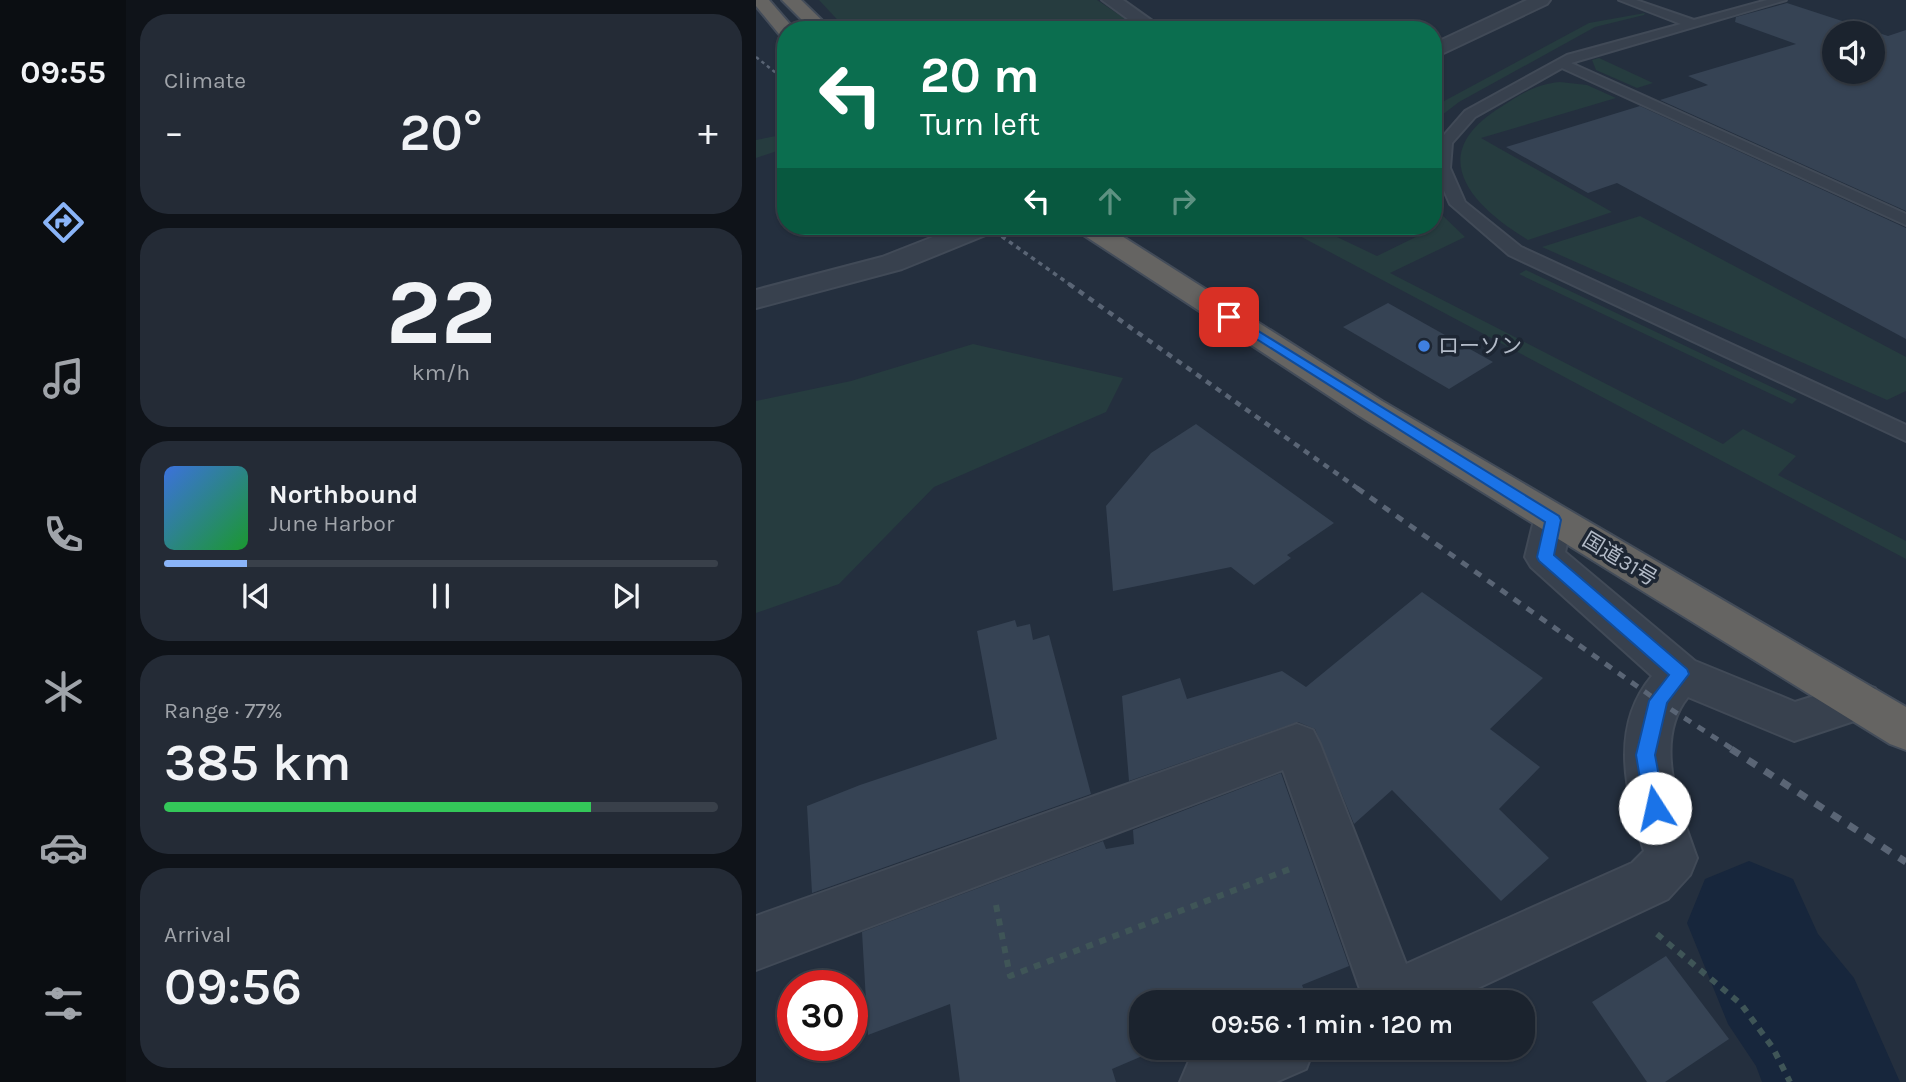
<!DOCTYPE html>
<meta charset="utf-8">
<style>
:root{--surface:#1b232e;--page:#242b36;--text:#f1f3f6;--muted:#a0a4aa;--line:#39404a;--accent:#8ab4f8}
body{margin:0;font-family:Karla,"Noto Sans JP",sans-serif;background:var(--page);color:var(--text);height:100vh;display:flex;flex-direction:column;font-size:26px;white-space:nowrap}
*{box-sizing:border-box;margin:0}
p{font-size:23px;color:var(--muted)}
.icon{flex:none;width:38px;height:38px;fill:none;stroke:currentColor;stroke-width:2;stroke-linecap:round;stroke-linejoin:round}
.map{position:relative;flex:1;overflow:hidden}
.drawer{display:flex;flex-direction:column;gap:14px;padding:14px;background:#0f1319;width:630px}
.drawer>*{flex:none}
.top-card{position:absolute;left:21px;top:21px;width:665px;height:214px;border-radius:28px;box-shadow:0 2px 5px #0004,0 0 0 2px var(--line);background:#0b6e4f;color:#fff;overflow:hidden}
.buttons{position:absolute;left:1066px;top:21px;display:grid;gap:14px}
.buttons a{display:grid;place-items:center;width:63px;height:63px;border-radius:50%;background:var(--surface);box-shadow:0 2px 5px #0004,0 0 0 2px var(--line);font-size:35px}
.speed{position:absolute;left:21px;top:970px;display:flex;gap:14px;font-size:35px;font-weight:700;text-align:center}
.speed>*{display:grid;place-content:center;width:91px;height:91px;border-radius:50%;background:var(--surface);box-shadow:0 2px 5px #0004,0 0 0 2px var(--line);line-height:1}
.speed .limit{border:10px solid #d22;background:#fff;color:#111}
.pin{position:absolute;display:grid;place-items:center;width:60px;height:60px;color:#fff;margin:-30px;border-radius:14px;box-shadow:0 4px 10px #0006}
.me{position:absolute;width:77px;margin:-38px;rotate:350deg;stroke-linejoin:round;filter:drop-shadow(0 0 5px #0008)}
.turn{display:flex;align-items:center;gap:24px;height:147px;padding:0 28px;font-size:32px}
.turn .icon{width:91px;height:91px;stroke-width:2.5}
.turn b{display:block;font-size:49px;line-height:60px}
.lanes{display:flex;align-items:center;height:66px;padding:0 28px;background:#0003;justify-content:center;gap:35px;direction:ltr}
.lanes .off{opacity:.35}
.big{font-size:52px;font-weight:600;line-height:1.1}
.drawer .tile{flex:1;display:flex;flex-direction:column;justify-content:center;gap:10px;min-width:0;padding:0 24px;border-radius:28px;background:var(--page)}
.drawer .dial{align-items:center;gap:0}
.dial b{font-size:91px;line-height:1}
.song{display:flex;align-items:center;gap:21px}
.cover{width:84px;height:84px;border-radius:10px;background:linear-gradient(135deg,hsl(220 70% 55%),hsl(130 70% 35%))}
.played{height:7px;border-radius:4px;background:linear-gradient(90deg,var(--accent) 15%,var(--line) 15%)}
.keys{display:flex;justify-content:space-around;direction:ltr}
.heat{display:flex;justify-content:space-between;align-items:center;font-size:38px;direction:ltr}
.charge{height:10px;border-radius:5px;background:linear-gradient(90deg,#34c759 77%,var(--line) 0)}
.trip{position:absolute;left:373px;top:990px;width:406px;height:70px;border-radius:28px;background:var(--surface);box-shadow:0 2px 5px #0004,0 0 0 2px var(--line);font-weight:600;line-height:70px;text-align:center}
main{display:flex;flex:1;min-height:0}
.dock{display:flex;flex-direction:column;width:126px;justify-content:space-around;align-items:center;background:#0b0e12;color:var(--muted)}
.dock .icon{width:49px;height:49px}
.dock .on{color:var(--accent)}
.dock b{font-size:32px;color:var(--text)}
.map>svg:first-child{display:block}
</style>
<main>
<nav class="dock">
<b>09:55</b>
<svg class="icon on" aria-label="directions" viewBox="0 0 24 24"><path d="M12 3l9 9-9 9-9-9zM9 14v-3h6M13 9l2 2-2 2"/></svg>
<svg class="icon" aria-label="music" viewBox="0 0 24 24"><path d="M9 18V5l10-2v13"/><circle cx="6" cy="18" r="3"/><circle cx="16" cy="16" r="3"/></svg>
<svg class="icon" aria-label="phone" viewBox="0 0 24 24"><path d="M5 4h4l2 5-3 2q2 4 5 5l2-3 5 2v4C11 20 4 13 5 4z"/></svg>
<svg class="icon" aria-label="climate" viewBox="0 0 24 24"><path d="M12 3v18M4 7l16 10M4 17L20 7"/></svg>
<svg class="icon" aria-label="car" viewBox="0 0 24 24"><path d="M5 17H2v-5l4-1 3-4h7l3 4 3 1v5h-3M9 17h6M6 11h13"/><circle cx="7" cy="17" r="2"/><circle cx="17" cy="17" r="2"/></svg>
<svg class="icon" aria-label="filters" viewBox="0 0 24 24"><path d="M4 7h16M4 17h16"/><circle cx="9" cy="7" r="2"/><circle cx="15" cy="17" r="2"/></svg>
</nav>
<section class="drawer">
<div class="tile"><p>Climate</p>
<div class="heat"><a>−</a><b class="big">20°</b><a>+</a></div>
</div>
<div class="tile dial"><b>22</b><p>km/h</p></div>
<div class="tile">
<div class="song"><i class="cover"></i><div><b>Northbound</b><p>June Harbor</p></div></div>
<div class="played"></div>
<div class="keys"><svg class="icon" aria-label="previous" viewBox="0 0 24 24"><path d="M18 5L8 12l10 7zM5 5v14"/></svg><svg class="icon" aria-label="pause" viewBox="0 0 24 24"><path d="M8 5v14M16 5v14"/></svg><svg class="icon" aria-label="next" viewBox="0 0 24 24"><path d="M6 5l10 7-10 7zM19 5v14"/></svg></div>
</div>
<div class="tile"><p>Range · 77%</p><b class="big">385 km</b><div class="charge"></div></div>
<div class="tile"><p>Arrival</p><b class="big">09:56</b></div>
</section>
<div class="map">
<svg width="1150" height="1082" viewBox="0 0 1150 1082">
<rect width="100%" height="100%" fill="#242f3e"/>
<g fill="#263c3f">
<polygon points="63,0 341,0 386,30 91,30"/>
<polygon points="889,13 888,15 839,27 703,102 677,122 677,107 833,23"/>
<polygon points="843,58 897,83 881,88 840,70 836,60"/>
<path d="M804 82 831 85 860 98 725 138 856 212 772 240C714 205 668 154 745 107 765 94 780 84 804 82Z"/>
<polygon points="30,134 30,148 0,158 0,140"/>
<polygon points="677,201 685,214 709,237 634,273 967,444 987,429 1040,456 1022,475 1150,541 1150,559 525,226 558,226 621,256 666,234 650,226 677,226"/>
<polygon points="884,216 1150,357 1150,391 1131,400 786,247"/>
<polygon points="770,270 1041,399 1036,404 763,274"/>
<polygon points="217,344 367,378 350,412 178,487 83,584 0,613 0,401 95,381"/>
</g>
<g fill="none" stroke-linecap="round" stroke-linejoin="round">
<polygon fill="#17263c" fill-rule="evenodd" points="993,861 1037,879 1062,934 1098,978 1144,1082 1006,1082 1000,1066 972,1024 931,923 949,879"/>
</g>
<g fill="#364354" fill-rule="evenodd">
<path d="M1031 3 1132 36 1150 30V211L904 100 952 85 932 76 1040 44 979 22 980 17ZM1078 33H1116V72H1078Z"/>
<polygon points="884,106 1150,228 1150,339 861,183 832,193 750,147"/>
<polygon points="632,303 737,362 693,389 587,327"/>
<polygon points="440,424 578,523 531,555 535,558 498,585 475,567 357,591 350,506 395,453"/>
<polygon points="666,592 787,678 734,729 784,767 743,809 793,858 745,901 636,790 598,824 559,729 542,722 373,781 366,696 424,678 431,699 526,671 550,687"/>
<polygon points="259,620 261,627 274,624 277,640 293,635 335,794 56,893 51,806 104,785 241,739 221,631"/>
<polygon points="525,773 593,966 546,985 549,993 525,1003 385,1003 385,1048 405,1048 356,1069 360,1082 204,1082 194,1004 112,1035 106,932 347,841 350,849 378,844 377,830"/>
<polygon points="910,956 973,1039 909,1082 891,1082 836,1002"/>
</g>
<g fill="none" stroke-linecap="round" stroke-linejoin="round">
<g stroke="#414a57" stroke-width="4">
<polygon id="service" points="863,0 880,0 938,20 1011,0 1030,0 815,63 1150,214 1150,225 806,68 719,117 696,143 694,168 709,202 765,247 1150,425 1150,441 753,255 694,204 678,168 682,142 709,111 811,55 925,24"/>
</g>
<g stroke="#414a57" stroke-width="4">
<g id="minor">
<polygon points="346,0 367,0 409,30 387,30"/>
<path d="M797 507 810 511 816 520 809 552 939 661 1039 702 1103 682 1119 688 1125 701 1119 714 1038 741 932 697C896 741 924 811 941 858L934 875 912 899 690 1003H599L604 989 527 770 0 970V916L541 724 557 730 564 744 650 964 876 863 888 851C870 793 853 727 896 676L775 567 769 557 778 520 784 511Z"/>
<polygon points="462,1048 558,1048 550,1069 520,1082 424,1082 433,1061"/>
</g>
</g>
<g stroke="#414a57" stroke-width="4">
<g id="tertiary">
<polygon points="771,0 794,0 791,4 677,58 677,44"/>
<polygon points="205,226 241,226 237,232 146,269 0,308 0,290 126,257"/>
</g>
</g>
<g stroke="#434c59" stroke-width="4">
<g id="trunk">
<polygon points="0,0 13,0 39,30 30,30 30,36 23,34 0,6"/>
<polygon points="26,0 45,0 76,30 56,30"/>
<polygon points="319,226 350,226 626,401 1150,707 1150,750 1134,744 602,415 323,232"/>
</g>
</g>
<g stroke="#3f5557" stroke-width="6" stroke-dasharray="7 7" stroke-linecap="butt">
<polyline points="240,905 254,976 534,869"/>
<polyline points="901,934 985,1004 1017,1048 1034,1082"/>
</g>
<use href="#service" fill="#38414e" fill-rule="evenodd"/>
<use href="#minor" fill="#38414e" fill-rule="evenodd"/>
<use href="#tertiary" fill="#38414e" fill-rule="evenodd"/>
<use href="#trunk" fill="#656462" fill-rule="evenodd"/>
<polyline stroke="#5a6575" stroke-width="2.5" stroke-dasharray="3.5 3.5" stroke-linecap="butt" points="0,57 30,81"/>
<polyline stroke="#5a6575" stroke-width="3.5" stroke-dasharray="4.5 4.5" stroke-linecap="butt" points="231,226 316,286"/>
<polyline stroke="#5a6575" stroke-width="4.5" stroke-dasharray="6 6" stroke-linecap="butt" points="313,284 604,490"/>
<polyline stroke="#5a6575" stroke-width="5" stroke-dasharray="8 8" stroke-linecap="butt" points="601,488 902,701 978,750"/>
<polyline stroke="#5a6575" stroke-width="7" stroke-dasharray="10 10" stroke-linecap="butt" points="975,749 1150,862"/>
</g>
<polygon fill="#1a73e8" stroke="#114b97" stroke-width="2" points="473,313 803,516 805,520 798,555 931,669 933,674 911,703 899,755 909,808 906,815 899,818 891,815 889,808 880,755 893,701 913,675 783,561 781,557 789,522 469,319 469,314"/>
<circle fill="#3f7fe0" stroke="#1d2633" stroke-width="2.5" cx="668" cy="346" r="7"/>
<g text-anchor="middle" stroke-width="7" stroke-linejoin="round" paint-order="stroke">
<g font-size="21" fill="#b4bcc9" stroke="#1d2633" text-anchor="start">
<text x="682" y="353">ローソン</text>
</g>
<g font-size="21" fill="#b4bcc9" stroke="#1d2633">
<text transform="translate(864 559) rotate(31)" y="7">国道31号</text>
</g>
</g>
</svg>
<div class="buttons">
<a><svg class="icon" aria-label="sound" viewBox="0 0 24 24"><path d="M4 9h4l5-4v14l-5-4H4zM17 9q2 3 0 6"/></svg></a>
</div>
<div class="speed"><div class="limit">30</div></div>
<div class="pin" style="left:473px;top:317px;background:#d93025"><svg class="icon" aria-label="arrive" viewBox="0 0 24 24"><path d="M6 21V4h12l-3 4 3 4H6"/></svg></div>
<svg class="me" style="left:899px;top:808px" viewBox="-20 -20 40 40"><circle r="19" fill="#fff"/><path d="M0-13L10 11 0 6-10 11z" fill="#1a73e8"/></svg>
<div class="trip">09:56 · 1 min · 120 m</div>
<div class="top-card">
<div class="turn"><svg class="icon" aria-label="left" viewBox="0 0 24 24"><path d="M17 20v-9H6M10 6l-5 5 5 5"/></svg><div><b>20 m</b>Turn left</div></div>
<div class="lanes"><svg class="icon" aria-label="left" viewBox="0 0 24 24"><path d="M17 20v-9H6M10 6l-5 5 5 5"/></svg><svg class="icon off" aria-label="ahead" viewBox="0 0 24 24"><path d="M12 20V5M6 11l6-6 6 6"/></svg><svg class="icon off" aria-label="right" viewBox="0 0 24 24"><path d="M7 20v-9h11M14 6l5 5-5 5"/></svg></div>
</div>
</div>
</main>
